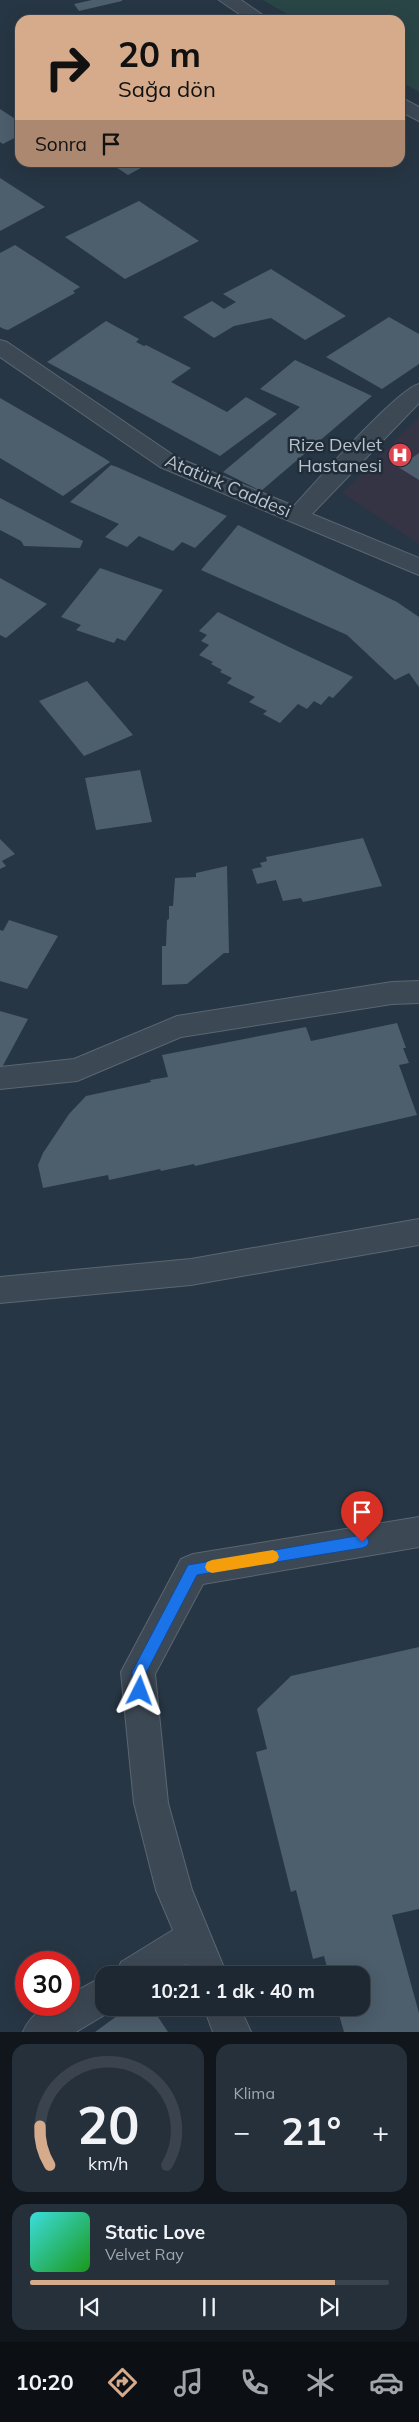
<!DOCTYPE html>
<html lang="tr">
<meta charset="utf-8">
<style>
:root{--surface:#1d2833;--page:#25303b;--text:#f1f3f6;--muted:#a0a6ac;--line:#3b444e;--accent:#d6ab8b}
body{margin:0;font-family:Mulish,sans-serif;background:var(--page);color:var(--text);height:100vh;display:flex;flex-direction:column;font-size:19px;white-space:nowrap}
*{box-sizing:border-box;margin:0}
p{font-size:16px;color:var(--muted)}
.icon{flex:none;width:28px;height:28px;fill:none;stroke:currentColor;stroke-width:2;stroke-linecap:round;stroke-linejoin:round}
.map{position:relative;height:2032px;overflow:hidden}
.panel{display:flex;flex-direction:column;gap:12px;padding:12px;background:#10161c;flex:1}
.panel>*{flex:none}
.guide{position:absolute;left:15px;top:15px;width:390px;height:152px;border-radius:15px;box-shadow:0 5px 20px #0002,0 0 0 1px var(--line);background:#d6ab8b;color:#111;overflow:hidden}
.speed{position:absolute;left:15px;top:1951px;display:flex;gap:10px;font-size:25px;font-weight:700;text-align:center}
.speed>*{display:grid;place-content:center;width:65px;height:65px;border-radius:50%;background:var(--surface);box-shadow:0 5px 20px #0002,0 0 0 1px var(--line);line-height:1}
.speed .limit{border:8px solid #d22;background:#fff;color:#111}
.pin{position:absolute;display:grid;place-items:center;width:42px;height:42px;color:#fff;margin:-51px -21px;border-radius:50% 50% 50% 0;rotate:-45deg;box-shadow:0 0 5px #0007}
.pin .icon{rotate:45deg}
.me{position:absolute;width:55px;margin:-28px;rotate:3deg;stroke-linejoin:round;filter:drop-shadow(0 0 4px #0008)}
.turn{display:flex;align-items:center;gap:18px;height:105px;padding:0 20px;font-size:22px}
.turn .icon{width:65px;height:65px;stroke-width:2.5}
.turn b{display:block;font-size:35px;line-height:42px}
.then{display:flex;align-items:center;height:48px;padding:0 20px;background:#0003;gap:10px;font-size:19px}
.big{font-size:38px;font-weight:700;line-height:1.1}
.panel .card{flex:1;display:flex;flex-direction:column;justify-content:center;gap:8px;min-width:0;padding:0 18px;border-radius:15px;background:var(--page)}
.panel .dial{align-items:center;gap:0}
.dial svg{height:130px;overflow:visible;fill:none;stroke:var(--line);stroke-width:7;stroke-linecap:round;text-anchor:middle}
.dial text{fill:var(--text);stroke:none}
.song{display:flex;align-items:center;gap:15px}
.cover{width:60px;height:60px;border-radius:8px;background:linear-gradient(135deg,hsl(180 70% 55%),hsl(120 70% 35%))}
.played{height:5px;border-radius:2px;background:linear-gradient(90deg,var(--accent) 85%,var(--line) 85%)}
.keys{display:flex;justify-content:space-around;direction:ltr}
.heat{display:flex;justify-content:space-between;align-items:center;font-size:28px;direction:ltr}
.panel .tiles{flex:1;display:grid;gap:12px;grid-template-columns:1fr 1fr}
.card:last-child{grid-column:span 2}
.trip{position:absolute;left:95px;top:1966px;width:275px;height:50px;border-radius:15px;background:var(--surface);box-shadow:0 5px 20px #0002,0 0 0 1px var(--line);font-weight:700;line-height:50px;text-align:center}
.dock{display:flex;height:80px;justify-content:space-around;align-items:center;background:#0c1014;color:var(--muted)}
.dock .icon{width:35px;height:35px}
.dock .active{color:var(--accent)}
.dock b{font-size:22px;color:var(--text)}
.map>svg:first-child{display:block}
</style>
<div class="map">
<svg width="419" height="2032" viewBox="0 0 419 2032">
<rect width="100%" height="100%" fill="#273644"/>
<polygon fill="#343444" points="419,417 419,544 342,493"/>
<polygon fill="#294545" points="263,0 419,0 419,92 400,81 400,20 297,20"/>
<g fill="#4d5e6c">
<polygon points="92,0 122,0 122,1 79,11 74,4"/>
<polygon points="0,109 20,122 20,135 3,144 0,142"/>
<polygon points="108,162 152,162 128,175"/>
<polygon points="0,178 45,207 0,231"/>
<polygon points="139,201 199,241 125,279 65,237"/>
<polygon points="15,245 80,287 73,291 75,293 8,330 4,329 0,327 0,253"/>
<polygon points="271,269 346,316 305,340 271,318 234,326 214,338 183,317 212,301 224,309 231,305 236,302 223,294"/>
<polygon points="389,317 419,334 419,364 382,389 326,357"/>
<polygon points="106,321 139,339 136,342 144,346 146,345 191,368 171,382 227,412 246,397 277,414 220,456 47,362"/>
<polygon points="295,360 372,396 261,491 223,472 300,407 260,389"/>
<polygon points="0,398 104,458 110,462 63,496 0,458"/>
<polygon points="419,453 419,480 398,467"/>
<polygon points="111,465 117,467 227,516 195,548 182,542 173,551 139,536 127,547 105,537 119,524 70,502"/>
<polygon points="0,498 83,541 80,548 24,546 21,541 0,530"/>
<polygon points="238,525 397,602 419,617 419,687 409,673 395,680 347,635 201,570"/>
<polygon points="100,568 163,590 125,641 117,638 114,643 76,630 81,625 61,617"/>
<polygon points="0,578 47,604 6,638 0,635"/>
<polygon points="218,612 289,647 353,677 333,698 329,696 321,705 314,701 307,709 298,704 280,723 263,714 267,711 249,702 255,697 227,683 232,678 220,672 222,670 211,664 213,662 199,655 209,645 201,641 207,635 199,631"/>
<polygon points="87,681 133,735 84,756 39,701"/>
<polygon points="140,770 152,822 96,830 85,778"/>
<polygon points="363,838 382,886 303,902 301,898 283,901 276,880 257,884 252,869 262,867 260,863 267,861 266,857"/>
<polygon points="0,839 15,854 2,861 6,866 0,869"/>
<polygon points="227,866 229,953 224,953 187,984 162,985 162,946 166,946 167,920 169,919 169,906 173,906 175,878 196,877 196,873"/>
<polygon points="9,920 58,936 27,989 0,981 0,930 3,931"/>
<polygon points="0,1011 28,1019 0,1071"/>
<polygon points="397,1023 406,1048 403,1048 409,1063 399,1065 417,1115 195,1166 194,1164 161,1171 160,1169 109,1180 108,1175 43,1188 38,1165 43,1153 69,1114 86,1096 151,1082 150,1080 168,1077 162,1055 306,1027 311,1041"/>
<polygon points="419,1647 419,1909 392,1915 419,2013 419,2032 344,2032 337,2008 361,2008 361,1975 329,1975 324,1956 313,1959 296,1890 291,1892 256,1752 267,1749 257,1709 291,1676"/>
<polygon points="128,2008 152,2008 168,2032 95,2032"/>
</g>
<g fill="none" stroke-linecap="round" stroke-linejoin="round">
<g stroke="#5a6671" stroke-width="2">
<g id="minor">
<polygon points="219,0 241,0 270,20 248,20"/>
<polygon points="400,97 419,107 419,121 400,111"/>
<path d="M0 340 7 342 176 457 294 506C315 483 396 390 419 384V403L312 514 419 558V575L160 467 0 357Z"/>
<polygon points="419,981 419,1003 392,1004 181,1037 77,1081 0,1089 0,1067 74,1059 177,1016 392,982"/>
<polygon points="419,1219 419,1245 191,1285 0,1303 0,1277 191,1259"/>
<polygon points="419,1517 419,1547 203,1584 155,1674 168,1803 192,1890 227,1975 191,1975 186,1964 168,1975 116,1975 121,1962 173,1930 156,1890 134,1803 121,1672 181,1559 193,1554"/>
<path d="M104 1976V2008H116L76 2032H23C32 2011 47 2005 69 2005V1995Z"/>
<polygon points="204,2008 240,2008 251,2032 213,2032"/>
</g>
</g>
<use href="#minor" fill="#3c4854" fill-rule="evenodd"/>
</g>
<polygon fill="#1a73e8" stroke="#114b97" points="362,1535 367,1537 369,1542 367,1546 362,1548 197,1575 146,1673 147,1691 145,1696 140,1698 135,1696 132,1672 188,1565"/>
<polygon fill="#f59e0b" points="273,1550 277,1552 279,1557 277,1561 273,1563 212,1573 207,1571 205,1567 207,1562 212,1560"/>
<defs>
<g id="hospital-disc" transform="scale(1.25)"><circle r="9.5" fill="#e0444e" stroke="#202d39"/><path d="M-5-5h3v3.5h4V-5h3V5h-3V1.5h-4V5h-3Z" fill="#fff"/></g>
</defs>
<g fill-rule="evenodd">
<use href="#hospital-disc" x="400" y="455"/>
</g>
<g text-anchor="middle" stroke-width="5" stroke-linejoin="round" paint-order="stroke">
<g font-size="18" fill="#b9c3cd" stroke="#202d39" text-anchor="end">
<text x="382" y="451">Rize Devlet<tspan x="382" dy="21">Hastanesi</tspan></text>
</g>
<g font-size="18" fill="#b9c3cd" stroke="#202d39">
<text transform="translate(228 486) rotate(23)" y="6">Atatürk Caddesi</text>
</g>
</g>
</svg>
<div class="speed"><div class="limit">30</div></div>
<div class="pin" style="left:362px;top:1542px;background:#d93025"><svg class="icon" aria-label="arrive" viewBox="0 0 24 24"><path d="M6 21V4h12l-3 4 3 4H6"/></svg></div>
<svg class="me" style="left:140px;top:1691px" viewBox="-20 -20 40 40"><path d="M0-17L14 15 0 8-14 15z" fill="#1a73e8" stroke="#fff" stroke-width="4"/></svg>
<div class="trip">10:21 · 1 dk · 40 m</div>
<div class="guide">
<div class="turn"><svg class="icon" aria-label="right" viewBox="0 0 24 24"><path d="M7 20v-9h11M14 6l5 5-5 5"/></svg><div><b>20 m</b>Sağa dön</div></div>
<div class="then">Sonra<svg class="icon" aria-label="arrive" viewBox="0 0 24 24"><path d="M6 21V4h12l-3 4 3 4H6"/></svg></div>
</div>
</div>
<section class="panel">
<div class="tiles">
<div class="card dial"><svg viewBox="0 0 100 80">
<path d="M14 69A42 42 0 1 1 86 69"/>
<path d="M14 69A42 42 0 0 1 8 45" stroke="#d6ab8b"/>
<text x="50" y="56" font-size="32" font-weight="700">20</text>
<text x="50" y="72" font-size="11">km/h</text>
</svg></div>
<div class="card"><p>Klima</p>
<div class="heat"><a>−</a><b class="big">21°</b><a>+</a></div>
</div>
<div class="card">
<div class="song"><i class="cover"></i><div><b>Static Love</b><p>Velvet Ray</p></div></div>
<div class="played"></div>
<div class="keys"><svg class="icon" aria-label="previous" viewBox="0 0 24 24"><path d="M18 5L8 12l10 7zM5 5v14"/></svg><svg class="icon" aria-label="pause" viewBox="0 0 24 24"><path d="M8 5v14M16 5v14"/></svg><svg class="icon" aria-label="next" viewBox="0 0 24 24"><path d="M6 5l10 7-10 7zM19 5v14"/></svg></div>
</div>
</div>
</section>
<nav class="dock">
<b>10:20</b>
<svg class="icon active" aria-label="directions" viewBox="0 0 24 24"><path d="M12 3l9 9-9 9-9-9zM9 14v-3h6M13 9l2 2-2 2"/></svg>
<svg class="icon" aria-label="music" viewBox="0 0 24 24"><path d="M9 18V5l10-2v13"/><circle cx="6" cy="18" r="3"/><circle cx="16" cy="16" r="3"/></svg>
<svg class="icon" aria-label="phone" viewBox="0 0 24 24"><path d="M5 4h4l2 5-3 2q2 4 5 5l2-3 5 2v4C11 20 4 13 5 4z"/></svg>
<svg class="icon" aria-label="climate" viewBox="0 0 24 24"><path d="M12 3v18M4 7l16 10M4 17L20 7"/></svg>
<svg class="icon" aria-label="car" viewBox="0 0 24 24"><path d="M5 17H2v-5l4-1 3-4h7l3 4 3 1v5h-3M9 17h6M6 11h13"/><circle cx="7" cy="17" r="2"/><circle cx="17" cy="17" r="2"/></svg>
</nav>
